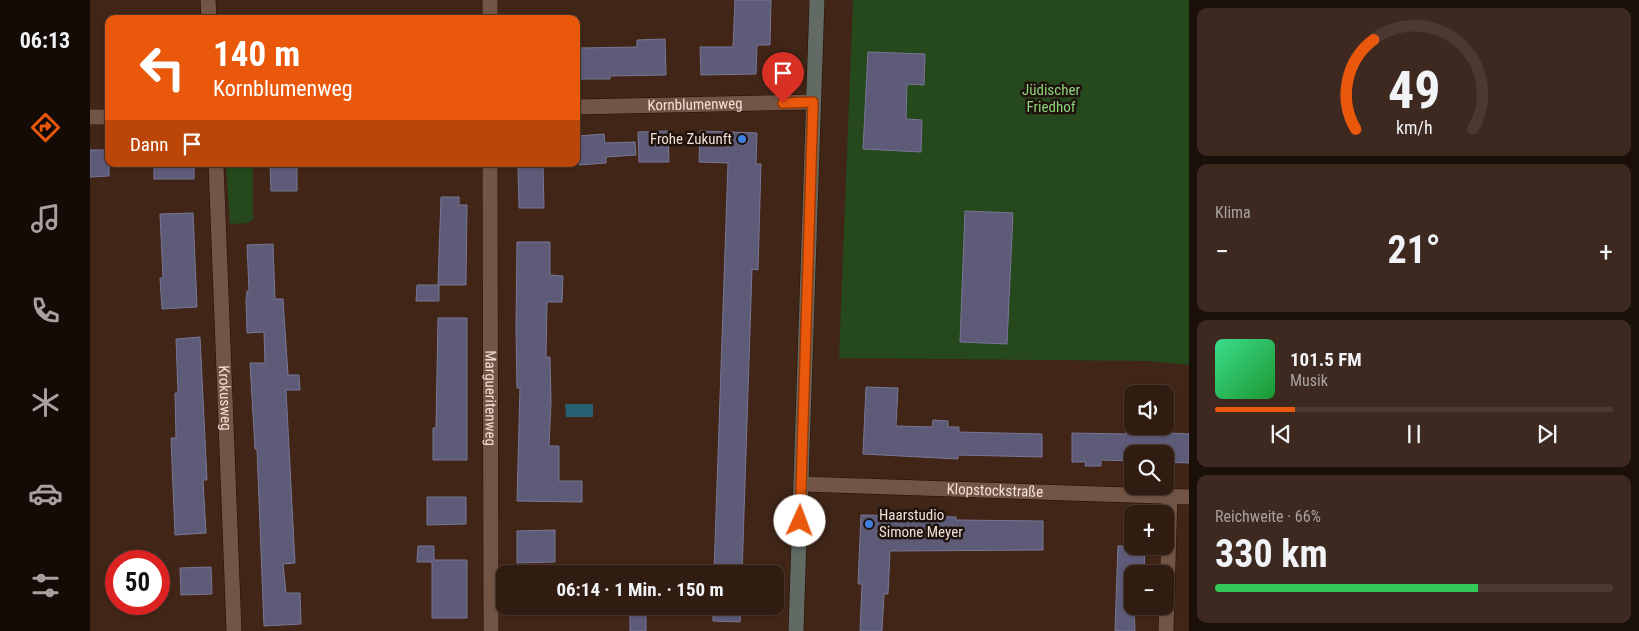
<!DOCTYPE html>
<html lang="de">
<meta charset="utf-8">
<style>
:root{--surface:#311c12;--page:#3d2920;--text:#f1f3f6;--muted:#a8a19f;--line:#4c3a32;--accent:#ea580c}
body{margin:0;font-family:"Roboto Condensed",sans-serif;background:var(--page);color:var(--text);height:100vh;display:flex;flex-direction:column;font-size:19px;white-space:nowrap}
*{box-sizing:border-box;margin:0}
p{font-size:16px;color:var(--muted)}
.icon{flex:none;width:28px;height:28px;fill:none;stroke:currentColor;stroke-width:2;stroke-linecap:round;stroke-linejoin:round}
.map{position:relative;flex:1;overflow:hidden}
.details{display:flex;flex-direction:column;gap:8px;padding:8px;background:#1b0f0a;width:450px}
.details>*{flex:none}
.banner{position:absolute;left:15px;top:15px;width:475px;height:152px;border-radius:10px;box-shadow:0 1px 4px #0004,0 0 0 1px var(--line);background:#ea580c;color:#fff;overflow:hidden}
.tools{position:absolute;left:1034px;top:385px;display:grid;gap:10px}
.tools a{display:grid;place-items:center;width:50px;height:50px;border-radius:10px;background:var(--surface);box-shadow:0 1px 4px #0004,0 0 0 1px var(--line);font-size:25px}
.speed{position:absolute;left:15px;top:550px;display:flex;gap:10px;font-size:25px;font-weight:700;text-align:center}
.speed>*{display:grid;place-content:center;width:65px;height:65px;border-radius:50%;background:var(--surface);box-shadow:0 1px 4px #0004,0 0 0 1px var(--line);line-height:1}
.speed .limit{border:8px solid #d22;background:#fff;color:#111}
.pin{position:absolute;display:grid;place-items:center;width:42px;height:42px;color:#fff;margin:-51px -21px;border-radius:50% 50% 50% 0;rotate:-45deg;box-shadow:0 0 5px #0007}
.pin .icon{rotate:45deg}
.me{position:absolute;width:55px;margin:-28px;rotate:2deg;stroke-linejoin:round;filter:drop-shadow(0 0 4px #0008)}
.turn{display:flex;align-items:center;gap:18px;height:105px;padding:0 25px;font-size:22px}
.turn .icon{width:65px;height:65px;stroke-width:2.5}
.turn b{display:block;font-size:35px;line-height:42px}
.then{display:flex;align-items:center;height:48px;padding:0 25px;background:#0003;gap:10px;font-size:19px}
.big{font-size:38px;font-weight:700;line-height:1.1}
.details .card{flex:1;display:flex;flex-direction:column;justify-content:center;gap:8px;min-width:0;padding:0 18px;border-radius:10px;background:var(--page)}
.details .dial{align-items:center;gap:0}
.dial svg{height:130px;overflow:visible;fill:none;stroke:var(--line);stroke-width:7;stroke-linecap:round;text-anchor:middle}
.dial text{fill:var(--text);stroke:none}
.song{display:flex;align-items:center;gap:15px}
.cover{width:60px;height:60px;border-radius:8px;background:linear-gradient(135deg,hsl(150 70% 55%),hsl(130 70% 35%))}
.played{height:5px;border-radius:2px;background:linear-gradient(90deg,var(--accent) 20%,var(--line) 20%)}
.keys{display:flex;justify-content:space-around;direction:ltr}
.heat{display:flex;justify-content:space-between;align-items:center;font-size:28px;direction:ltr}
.charge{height:8px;border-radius:4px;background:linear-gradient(90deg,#34c759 66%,var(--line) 0)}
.trip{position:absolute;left:406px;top:565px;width:288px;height:50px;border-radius:10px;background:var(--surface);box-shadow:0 1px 4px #0004,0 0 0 1px var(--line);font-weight:700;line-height:50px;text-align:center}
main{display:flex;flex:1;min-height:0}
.tabs{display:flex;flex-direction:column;width:90px;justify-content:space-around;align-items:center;background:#140b07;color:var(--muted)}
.tabs .icon{width:35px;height:35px}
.tabs .on{color:var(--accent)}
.tabs b{font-size:22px;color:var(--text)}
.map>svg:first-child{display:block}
</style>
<main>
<nav class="tabs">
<b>06:13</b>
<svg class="icon on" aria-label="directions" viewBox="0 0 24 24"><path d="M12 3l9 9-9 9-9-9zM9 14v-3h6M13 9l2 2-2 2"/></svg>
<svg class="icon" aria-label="music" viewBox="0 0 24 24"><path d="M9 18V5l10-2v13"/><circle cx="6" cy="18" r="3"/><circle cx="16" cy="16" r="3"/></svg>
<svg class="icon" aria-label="phone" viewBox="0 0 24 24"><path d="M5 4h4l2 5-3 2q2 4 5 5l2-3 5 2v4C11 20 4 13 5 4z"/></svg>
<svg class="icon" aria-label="climate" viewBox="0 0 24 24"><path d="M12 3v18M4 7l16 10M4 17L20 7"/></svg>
<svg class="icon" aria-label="car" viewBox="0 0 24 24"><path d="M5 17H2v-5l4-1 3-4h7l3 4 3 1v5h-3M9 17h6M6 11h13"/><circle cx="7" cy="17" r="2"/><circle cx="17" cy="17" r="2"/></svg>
<svg class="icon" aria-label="filters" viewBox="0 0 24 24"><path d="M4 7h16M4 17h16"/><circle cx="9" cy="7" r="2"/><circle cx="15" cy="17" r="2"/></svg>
</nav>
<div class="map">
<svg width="1099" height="631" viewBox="0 0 1099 631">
<rect width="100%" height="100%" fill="#412618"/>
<g fill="#25481d">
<polygon points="763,0 1099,0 1099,365 1057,361 749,358"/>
<polygon points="136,164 163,164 163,219 158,223 140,224"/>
</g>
<polygon fill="#266072" points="475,404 503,404 503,417 476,417"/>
<g fill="#5d5b78" stroke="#797696">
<polygon points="645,0 681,0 680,45 667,45 666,74 611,75 610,47 643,47"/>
<polygon points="575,39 576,75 520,76 520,79 490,79 490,48 547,47 547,40"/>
<polygon points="778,52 835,54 834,85 817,84 816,119 832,120 831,152 773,149"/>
<polygon points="578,131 579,162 549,162 548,132"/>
<polygon points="610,131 667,133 666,164 671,164 668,270 662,269 652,574 624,574 638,163 609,162"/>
<polygon points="514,134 515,143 545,142 546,155 516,157 516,163 489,165 488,136"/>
<polygon points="0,150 19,150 19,176 0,177"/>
<rect x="64" y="164" width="40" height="15"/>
<polygon points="180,164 207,164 207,191 181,191"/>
<polygon points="428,164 453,164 454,208 429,208"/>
<polygon points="351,197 369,197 369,205 377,205 376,285 349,285 349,301 326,301 327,285 348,285"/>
<polygon points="875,211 923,213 917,344 870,342"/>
<polygon points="103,213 107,307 72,309 70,278 73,278 70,214"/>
<polygon points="427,242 460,242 460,275 473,276 472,302 457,302 456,357 460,357 461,402 459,446 469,446 469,481 492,481 492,502 427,501 430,388 427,388 426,329"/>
<polygon points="183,244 185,299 193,299 198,375 209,375 210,390 196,390 205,563 193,564 196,593 210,593 211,624 174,626 167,449 165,449 160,363 175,363 174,332 157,333 156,301 157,291 159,291 157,245"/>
<polygon points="348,318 377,318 377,460 343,460 343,428 346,428"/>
<polygon points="110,337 117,480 113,480 116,533 85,535 81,438 86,438 85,393 88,393 86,339"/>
<polygon points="776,387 808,388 806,426 842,427 843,420 858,421 858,427 869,427 869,432 952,434 952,457 868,455 868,459 773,454"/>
<polygon points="1036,431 1099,434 1099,463 1075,462 1075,454 1042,454 1042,461 1011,460 1011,466 995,466 996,462 982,462 982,433 1036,434"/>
<polygon points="337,497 376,497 376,524 337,525"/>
<polygon points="771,515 866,517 866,520 953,521 953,550 800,551 798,594 794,594 792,631 770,631 772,584 768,584"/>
<polygon points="465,530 465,562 427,563 427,531"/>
<polygon points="328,546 344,546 344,560 377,560 377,618 342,618 342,562 327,562"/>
<polygon points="1028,546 1055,546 1054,574 1042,574 1045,631 1025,631"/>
<polygon points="121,567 122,594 91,595 90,568"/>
<polygon points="623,606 651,606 650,622 623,621"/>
<rect x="540" y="611" width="16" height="20"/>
</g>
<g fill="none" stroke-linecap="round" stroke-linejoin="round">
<g stroke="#260e02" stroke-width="16">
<g id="minor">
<polyline points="118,0 119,19"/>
<polyline points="400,19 400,0"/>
<path id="s1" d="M486 107 723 102"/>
<polyline points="0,117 19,117"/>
<path id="s2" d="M126 164 144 631"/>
<path id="s3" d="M400 164 401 631"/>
<path id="s4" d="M711 484 1099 497"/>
<polyline points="1076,631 1080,495"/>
</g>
</g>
<g stroke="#260e02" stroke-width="16">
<polyline id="secondary" points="706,631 727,0"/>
</g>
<use href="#minor" stroke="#735545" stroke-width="15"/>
<use href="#secondary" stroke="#616b64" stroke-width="15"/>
</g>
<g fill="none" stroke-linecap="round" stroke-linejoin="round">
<g stroke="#983908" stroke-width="12">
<polyline id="route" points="693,103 723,102 710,521"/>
</g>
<use href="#route" stroke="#ea580c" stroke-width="9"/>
</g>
<g fill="#3f7fe0" stroke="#1f120c" stroke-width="2">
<circle cx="652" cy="139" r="5"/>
<circle cx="779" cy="524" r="5"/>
</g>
<g text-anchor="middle" stroke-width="5" stroke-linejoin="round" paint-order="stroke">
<g font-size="15" fill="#8cd47b" stroke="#1f120c">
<text x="961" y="95">Jüdischer<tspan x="961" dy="17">Friedhof</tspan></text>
</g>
<g font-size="15" fill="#f1ded5" stroke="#1f120c">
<text dy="5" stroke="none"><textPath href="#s1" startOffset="119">Kornblumenweg</textPath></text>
<text dy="5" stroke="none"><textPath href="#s2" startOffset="234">Krokusweg</textPath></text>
<text dy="5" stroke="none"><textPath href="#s3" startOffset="234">Margueritenweg</textPath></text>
<text dy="5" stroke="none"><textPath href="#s4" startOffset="194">Klopstockstraße</textPath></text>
</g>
<g font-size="15" fill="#f1ded5" stroke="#1f120c" text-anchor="end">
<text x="642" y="144">Frohe Zukunft</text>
<text x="789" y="520" text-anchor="start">Haarstudio<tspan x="789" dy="17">Simone Meyer</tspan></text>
</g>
</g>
</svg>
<div class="tools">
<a><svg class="icon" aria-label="sound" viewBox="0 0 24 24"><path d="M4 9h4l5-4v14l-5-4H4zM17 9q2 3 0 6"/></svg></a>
<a><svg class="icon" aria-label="search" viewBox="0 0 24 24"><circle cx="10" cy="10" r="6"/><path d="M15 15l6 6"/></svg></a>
<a>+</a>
<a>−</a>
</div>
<div class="speed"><div class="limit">50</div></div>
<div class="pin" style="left:693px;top:103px;background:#d93025"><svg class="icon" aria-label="arrive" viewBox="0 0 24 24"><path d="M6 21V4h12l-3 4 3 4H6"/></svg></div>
<svg class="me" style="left:710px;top:521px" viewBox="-20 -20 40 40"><circle r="19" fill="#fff"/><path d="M0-13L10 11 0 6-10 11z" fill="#ea580c"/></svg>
<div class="trip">06:14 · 1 Min. · 150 m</div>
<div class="banner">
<div class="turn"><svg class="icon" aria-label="left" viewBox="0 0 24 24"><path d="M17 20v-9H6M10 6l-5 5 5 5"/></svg><div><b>140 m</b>Kornblumenweg</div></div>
<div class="then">Dann<svg class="icon" aria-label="arrive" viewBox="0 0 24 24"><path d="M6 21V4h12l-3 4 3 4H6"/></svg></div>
</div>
</div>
<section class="details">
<div class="card dial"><svg viewBox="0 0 100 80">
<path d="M14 69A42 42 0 1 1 86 69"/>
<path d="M14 69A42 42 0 0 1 25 14" stroke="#ea580c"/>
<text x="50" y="56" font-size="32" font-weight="700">49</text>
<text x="50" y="72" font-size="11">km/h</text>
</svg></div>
<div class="card"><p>Klima</p>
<div class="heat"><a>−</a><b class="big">21°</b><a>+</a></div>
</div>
<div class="card">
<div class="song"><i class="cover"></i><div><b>101.5 FM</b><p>Musik</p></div></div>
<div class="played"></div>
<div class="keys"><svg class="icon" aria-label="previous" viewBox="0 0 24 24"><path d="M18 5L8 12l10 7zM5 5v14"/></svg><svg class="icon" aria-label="pause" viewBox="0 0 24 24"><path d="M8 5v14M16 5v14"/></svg><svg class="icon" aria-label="next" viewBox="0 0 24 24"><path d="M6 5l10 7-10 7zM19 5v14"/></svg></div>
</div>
<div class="card"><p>Reichweite · 66%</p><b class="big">330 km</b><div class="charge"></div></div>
</section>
</main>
